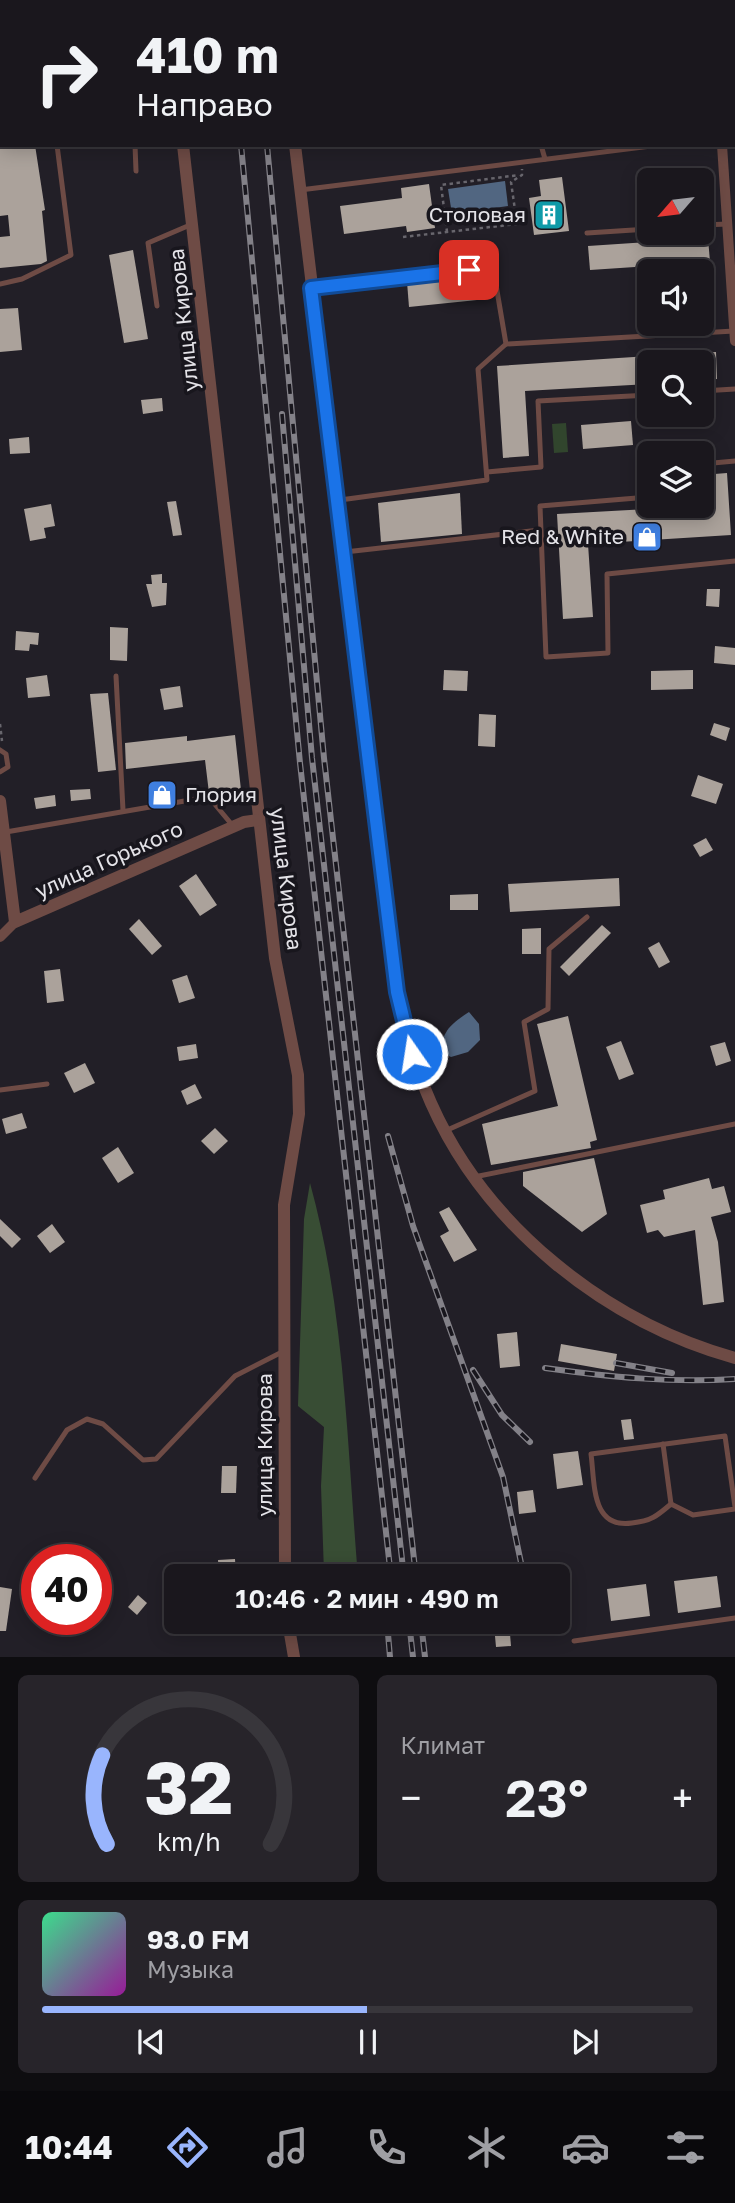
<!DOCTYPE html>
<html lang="ru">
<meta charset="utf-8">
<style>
:root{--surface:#1a171d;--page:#27242a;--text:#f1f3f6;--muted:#9f9fa4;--line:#38363b;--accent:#99b5fd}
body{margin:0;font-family:"Golos Text",sans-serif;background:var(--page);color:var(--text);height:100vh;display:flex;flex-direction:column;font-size:26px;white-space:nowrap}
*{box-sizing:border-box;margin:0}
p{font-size:23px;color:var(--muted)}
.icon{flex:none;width:38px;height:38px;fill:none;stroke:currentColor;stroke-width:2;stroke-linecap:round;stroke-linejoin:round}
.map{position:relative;height:1657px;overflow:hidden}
.side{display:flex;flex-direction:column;gap:18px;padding:18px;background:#0e0d10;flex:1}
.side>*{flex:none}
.hud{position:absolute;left:0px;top:0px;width:735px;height:147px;box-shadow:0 4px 18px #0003,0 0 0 2px var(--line);background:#1a171d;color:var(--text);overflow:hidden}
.needle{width:46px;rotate:242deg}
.controls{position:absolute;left:637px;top:168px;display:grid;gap:14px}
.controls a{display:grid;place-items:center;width:77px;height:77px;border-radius:10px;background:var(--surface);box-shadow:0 4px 18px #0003,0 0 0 2px var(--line);font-size:35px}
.speed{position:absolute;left:21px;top:1544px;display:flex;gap:14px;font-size:35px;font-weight:700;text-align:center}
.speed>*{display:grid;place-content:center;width:91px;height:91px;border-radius:50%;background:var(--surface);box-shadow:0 4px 18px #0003,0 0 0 2px var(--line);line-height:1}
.speed .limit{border:10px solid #d22;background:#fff;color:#111}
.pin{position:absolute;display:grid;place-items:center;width:60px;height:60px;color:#fff;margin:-30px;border-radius:14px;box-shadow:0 4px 10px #0006}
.me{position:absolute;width:77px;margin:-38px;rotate:347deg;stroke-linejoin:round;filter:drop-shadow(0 0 5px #0008)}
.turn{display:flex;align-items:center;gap:24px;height:147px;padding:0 21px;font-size:32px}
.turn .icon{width:91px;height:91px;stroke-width:2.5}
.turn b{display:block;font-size:49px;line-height:60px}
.big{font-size:52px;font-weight:600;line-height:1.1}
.side .card{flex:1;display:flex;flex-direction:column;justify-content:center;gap:10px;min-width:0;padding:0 24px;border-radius:10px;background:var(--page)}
.side .dial{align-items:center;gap:0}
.dial svg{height:182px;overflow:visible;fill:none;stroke:var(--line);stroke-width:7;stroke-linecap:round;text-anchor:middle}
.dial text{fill:var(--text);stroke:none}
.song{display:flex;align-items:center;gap:21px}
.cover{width:84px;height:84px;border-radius:10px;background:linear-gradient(135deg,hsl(150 70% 55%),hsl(300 70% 35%))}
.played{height:7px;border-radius:4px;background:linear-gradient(90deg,var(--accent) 50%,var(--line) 50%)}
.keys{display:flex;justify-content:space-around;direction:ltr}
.heat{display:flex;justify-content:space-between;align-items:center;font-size:38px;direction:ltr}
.side .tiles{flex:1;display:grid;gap:18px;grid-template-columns:1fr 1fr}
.card:last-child{grid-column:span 2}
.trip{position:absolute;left:164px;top:1564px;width:406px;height:70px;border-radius:10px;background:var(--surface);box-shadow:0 4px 18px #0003,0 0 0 2px var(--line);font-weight:600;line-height:70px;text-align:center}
.dock{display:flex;height:112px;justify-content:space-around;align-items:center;background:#0a090c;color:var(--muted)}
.dock .icon{width:49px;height:49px}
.dock .on{color:var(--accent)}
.dock b{font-size:32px;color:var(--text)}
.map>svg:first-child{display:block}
</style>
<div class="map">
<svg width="735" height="1657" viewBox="0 0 735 1657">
<rect width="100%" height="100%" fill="#221f27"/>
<polygon fill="#31452d" points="566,423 568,452 554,453 552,424"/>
<path fill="#384d34" d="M310 1183C345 1310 347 1445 358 1577H326L324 1573 321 1486 324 1427 298 1406 304 1219Z"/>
<g fill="#516681">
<polygon points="505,181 508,206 452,214 448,189"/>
<path d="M469 1012 479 1024 480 1040 468 1052 451 1057 440 1052C443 1030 451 1024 469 1012Z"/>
</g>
<g fill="#aba29b">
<polygon points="0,145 35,145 45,210 42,211 47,261 41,264 0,268 0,237 10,236 8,215 0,216"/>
<polygon points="562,177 569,231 534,235 529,198 541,196 539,180"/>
<polygon points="429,184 435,228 407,232 406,226 344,234 340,206 402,198 401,188"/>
<polygon points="708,238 710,262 590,270 588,246"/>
<polygon points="133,250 148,339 124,343 109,255"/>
<polygon points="475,274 477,300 409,307 407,282"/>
<polygon points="18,308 22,350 0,352 0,309"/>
<polygon points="716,352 717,379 702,380 702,362 679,362 679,354"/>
<polygon points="649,356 649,384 525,391 529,456 503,458 497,366"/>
<polygon points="162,398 163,411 143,414 141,400"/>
<polygon points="631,421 633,445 583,449 581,425"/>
<polygon points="29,437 30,453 10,454 9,439"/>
<polygon points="727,473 731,535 588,544 593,617 563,619 557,514 702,506 702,475"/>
<polygon points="460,493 462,534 381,542 378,503"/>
<polygon points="176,501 182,535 173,536 167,502"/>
<polygon points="51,504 55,526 44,528 46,538 30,541 24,509"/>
<polygon points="162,574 162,583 167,583 166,605 152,607 146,584 152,584 151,575"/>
<polygon points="707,589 720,589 719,607 706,606"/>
<polygon points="110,627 128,628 127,661 110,660"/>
<polygon points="16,631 39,633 38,645 30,644 29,651 15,650"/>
<polygon points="715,646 735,648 735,665 714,663"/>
<polygon points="444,670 468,671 467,691 443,690"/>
<polygon points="693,670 693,689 651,690 651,671"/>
<polygon points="47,675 50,696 28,698 26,678"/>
<polygon points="180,686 183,707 164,710 160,689"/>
<polygon points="108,693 116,770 98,772 90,694"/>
<polygon points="479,714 496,715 495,747 478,746"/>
<polygon points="714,723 730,728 726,741 710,735"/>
<polygon points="235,735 241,790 209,793 205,760 126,769 125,743 187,736 187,741"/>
<polygon points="698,775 723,784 716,804 691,796"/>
<polygon points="90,789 91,799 71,801 70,790"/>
<polygon points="55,795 56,806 36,809 34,798"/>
<polygon points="706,838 713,850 700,857 693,845"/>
<polygon points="196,874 217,905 200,916 179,886"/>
<polygon points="619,878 620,906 510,912 508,884"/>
<polygon points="478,894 478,910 450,910 450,895"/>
<polygon points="139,919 162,946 152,955 129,929"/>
<polygon points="602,925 611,933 569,976 560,967"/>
<polygon points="541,928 541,954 522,954 522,929"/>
<polygon points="659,942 670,962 659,968 648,948"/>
<polygon points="60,969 64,1001 47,1003 44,971"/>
<polygon points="187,975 195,998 179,1003 172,980"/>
<polygon points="568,1016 597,1140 590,1142 591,1148 491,1165 482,1124 558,1106 537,1024"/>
<polygon points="621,1041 634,1074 619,1080 606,1047"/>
<polygon points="725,1042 731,1061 716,1066 710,1046"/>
<polygon points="196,1044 198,1058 179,1061 177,1047"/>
<polygon points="85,1063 95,1083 74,1093 64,1073"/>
<polygon points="195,1084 202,1098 187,1105 181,1091"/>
<polygon points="22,1113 27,1128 6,1134 2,1119"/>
<polygon points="215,1128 228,1141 214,1154 201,1141"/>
<polygon points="118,1147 134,1173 118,1183 102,1158"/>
<polygon points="594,1158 607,1214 582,1232 523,1186 523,1172"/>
<polygon points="709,1178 712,1189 724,1186 731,1212 711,1217 718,1242 724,1302 703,1305 695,1230 664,1237 658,1230 647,1233 640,1205 665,1199 663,1190"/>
<polygon points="449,1207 477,1250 454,1262 440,1236 449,1231 439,1212"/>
<polygon points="0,1219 21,1239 12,1248 0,1236"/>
<polygon points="52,1224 65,1242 50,1253 37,1236"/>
<polygon points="517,1332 520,1366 500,1368 497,1334"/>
<polygon points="561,1344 617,1354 614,1371 558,1361"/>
<polygon points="631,1419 634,1439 624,1440 621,1420"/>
<polygon points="578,1451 583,1485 557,1489 553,1454"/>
<polygon points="222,1466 237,1466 236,1493 221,1493"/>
<polygon points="533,1490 536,1512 519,1514 517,1492"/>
<polygon points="235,1559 236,1577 219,1577 218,1560"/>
<polygon points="717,1576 721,1607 678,1613 674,1581"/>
<polygon points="646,1584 650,1616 611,1621 607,1589"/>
<polygon points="0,1587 12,1589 6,1631 0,1631"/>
<polygon points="138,1595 147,1603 137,1615 128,1607"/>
<polygon points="206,1622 225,1622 227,1632 209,1636"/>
<polygon points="503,1622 537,1622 537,1629 504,1633"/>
<polygon points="510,1634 511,1646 496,1647 495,1636"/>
</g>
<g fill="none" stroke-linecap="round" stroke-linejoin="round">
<g stroke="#68666d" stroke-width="2.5" stroke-dasharray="3.5 3.5" stroke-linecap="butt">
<polyline points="0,3 2,3"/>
<polyline points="447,232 441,185 519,175"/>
<polyline points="403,237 517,224 511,182 522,175 522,169"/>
<polyline points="0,724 2,741"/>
</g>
<g stroke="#6e4b45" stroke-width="5">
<polyline points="14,0 14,2"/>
<polyline points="709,1 735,1"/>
<polyline points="0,50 2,50"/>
<polyline points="135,145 136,171"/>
<polyline points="541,145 545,159"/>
<polyline points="300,190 659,145"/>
<polyline points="702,225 728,224"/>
<polyline points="587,233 649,229"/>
<polyline points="0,284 22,279 71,255 57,145"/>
<polyline points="314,287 493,267 506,344 478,369 487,480 340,500"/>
<polyline points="157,306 148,243 190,225"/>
<polyline points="506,344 734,331"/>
<polyline points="702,391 735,389"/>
<polyline points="702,464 735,461"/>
<polyline points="487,472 541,467 538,401 649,395"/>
<polyline points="649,497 540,506 546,657 608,653 607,574 735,561"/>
<polyline points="345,552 540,530"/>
<polyline points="116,676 123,810"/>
<polyline points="0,750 6,754 8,767 0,772"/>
<polyline points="6,832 196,799 213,802 233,826"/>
<polyline points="0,1090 47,1084"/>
<polyline points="445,1131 535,1091 524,1022 548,1009 549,949 587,917"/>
<polyline points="474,1177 735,1124"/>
<polyline points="663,1444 671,1504"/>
<polyline points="35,1478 67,1430 87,1419 103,1424 143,1460 156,1459 235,1376 284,1351"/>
<path d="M735 1507 725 1436 591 1454C595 1484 591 1529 632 1523 651 1521 657 1516 671 1504L693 1515 735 1509"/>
<polyline points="574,1641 735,1618"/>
</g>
<g stroke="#6e4b45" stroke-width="10">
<polyline points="709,0 709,2"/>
<polyline points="722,145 735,341"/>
<polyline points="0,937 15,922"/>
</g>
<g stroke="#6e4b45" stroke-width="12">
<polyline points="165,0 166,2"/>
<polyline points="278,0 278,2"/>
<polyline points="183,145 275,958 298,1075 299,1114 284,1205 285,1577"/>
<path d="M295 145 397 991C406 1030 415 1067 431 1103 486 1227 606 1322 735 1358"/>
<polyline points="0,801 15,922 244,822 258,820"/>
<polyline points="288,1622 294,1657"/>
</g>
<g stroke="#838188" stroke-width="6">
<g id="rail">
<polyline points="215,0 216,2"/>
<polyline points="254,0 254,2"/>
<polyline points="241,145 300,763 391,1577"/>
<polyline points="267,145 324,758 416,1577"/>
<polyline points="282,414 312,758 404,1577"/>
<polyline points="388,1136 413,1226 503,1477 524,1577"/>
<polyline points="616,1363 672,1373"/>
<path d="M545 1368C609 1377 670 1383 735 1379"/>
<polyline points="473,1370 502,1415 530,1442"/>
<polyline points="387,1622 390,1657"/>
<polyline points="409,1622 413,1657"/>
<polyline points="421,1622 425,1657"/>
</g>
</g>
<use href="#rail" stroke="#18161d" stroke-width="3.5" stroke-dasharray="10" stroke-linecap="butt"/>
</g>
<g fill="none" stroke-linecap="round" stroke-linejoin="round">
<g stroke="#114b97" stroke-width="18">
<polyline id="route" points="412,1054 397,992 311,288 469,270"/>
</g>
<use href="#route" stroke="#1a73e8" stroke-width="12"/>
</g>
<defs>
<g id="building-square" transform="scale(1.575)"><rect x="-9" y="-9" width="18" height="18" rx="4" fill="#0f9aa8" stroke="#18161d"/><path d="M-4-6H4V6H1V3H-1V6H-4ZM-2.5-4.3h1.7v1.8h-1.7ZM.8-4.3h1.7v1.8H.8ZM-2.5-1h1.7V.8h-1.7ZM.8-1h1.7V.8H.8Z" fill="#fff"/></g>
<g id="shop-square" transform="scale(1.575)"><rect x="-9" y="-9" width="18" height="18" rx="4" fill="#3f7fe0" stroke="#18161d"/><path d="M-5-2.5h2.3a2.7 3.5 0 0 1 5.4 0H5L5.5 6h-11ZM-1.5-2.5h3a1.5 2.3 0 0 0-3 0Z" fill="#fff"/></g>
</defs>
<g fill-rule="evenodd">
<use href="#building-square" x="549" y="215"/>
<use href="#shop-square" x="647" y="537"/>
<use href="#shop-square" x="162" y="795"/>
</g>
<g text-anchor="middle" stroke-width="7" stroke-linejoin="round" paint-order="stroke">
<g font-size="21" fill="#e4e3e8" stroke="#18161d" text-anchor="end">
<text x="526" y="222">Столовая</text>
<text x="624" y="544">Red &amp; White</text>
<text x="185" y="802" text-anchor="start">Глория</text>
</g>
<g font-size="21" fill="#e4e3e8" stroke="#18161d">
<text transform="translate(184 320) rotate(-96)" y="7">улица Кирова</text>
<text transform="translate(109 860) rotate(-24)" y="7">улица Горького</text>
<text transform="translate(286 879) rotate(83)" y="7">улица Кирова</text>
<text transform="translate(265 1445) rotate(-90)" y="7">улица Кирова</text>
</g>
</g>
</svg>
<div class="controls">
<a><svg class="needle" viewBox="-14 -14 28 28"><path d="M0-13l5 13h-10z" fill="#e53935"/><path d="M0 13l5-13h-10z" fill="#9f9fa4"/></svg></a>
<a><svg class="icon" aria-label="sound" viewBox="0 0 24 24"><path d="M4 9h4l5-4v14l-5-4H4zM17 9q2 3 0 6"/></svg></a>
<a><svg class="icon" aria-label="search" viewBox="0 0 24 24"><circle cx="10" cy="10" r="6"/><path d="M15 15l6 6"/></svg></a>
<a><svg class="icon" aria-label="layers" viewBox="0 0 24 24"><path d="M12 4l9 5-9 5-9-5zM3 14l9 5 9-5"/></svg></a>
</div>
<div class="speed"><div class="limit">40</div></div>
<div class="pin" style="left:469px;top:270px;background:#d93025"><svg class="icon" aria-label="arrive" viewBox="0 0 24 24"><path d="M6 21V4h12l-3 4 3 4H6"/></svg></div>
<svg class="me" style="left:412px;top:1054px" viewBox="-20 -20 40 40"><circle r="17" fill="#1a73e8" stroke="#fff" stroke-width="3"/><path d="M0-11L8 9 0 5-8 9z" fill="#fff"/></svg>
<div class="trip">10:46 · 2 мин · 490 m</div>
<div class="hud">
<div class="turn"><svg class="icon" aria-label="right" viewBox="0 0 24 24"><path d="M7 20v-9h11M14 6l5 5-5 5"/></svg><div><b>410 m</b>Направо</div></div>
</div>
</div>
<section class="side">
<div class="tiles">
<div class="card dial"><svg viewBox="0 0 100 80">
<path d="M14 69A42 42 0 1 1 86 69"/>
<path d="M14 69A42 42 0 0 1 12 30" stroke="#99b5fd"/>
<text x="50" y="56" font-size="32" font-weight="700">32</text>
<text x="50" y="72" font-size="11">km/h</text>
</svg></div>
<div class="card"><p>Климат</p>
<div class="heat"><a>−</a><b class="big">23°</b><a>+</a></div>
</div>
<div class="card">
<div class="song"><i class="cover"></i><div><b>93.0 FM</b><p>Музыка</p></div></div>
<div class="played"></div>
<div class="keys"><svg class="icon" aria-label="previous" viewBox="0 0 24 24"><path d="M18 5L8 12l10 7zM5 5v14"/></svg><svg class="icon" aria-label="pause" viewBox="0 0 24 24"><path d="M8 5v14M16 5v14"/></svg><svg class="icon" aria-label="next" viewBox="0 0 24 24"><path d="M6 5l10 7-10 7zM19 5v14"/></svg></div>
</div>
</div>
</section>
<nav class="dock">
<b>10:44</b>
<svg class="icon on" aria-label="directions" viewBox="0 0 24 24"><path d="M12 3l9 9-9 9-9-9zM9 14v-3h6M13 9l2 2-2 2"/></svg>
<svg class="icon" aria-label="music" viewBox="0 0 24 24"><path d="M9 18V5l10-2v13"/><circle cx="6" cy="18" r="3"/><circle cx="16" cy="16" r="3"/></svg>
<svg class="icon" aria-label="phone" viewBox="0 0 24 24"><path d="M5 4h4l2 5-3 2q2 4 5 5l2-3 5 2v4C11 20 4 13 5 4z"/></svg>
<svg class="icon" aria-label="climate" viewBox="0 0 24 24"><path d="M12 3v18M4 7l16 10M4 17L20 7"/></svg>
<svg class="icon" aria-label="car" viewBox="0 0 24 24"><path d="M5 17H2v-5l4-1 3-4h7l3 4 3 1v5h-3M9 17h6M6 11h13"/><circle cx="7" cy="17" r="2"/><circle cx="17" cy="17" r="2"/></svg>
<svg class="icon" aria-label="filters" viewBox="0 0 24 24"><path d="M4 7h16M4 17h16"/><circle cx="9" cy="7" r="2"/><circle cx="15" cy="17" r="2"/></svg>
</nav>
